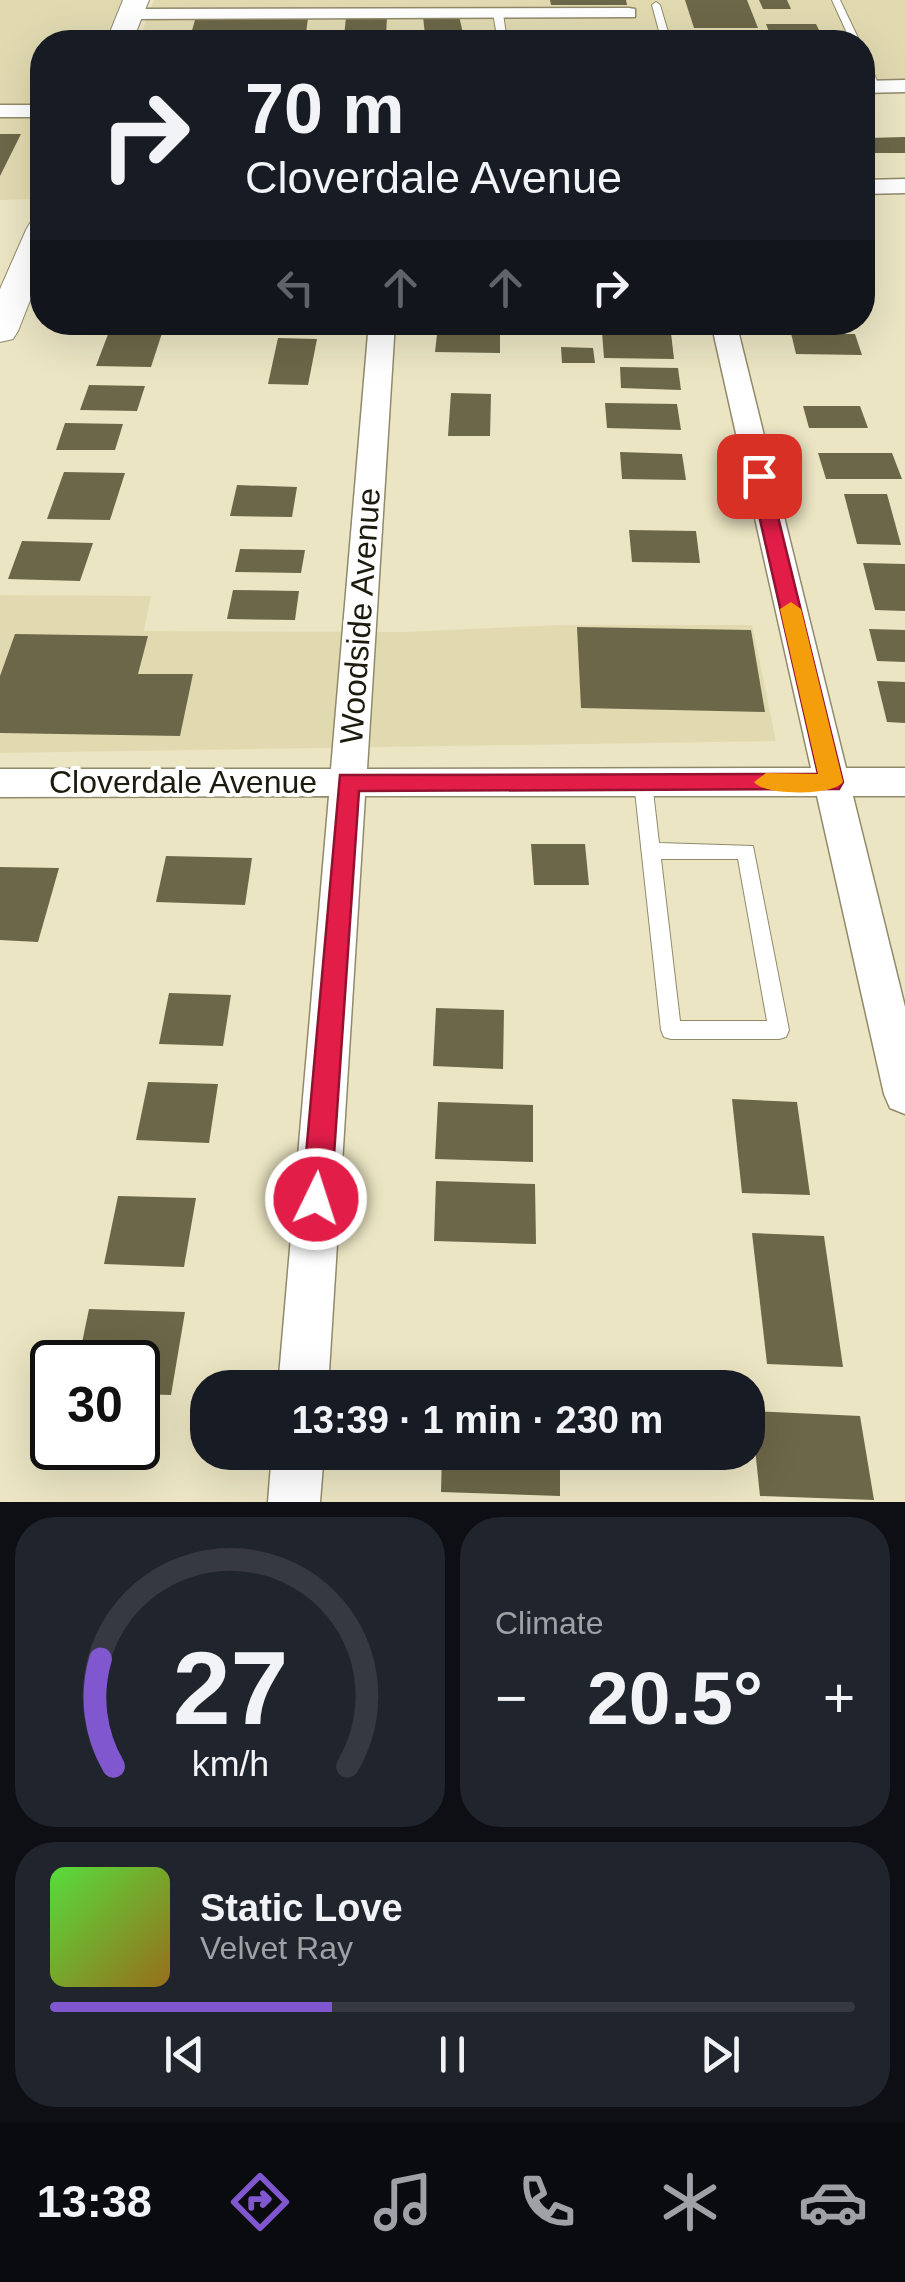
<!DOCTYPE html>
<meta charset="utf-8">
<style>
:root{--surface:#171b24;--page:#20242c;--text:#f1f3f6;--muted:#9ea1a6;--line:#363941;--accent:#8157d0}
body{margin:0;font-family:Arial,sans-serif;background:var(--page);color:var(--text);height:100vh;display:flex;flex-direction:column;font-size:38px;white-space:nowrap}
*{box-sizing:border-box;margin:0}
p{font-size:32px;color:var(--muted)}
.icon{flex:none;width:55px;height:55px;fill:none;stroke:currentColor;stroke-width:2;stroke-linecap:round;stroke-linejoin:round}
.map{position:relative;height:1502px;overflow:hidden}
.sheet{display:flex;flex-direction:column;gap:15px;padding:15px;background:#0d0f14;flex:1}
.sheet>*{flex:none}
.hud{position:absolute;left:30px;top:30px;width:845px;height:305px;border-radius:40px;box-shadow:0 10px 40px #0002;background:#171b24;color:var(--text);overflow:hidden}
.speed{position:absolute;left:30px;top:1340px;display:flex;gap:20px;font-size:50px;font-weight:700;text-align:center}
.speed>*{display:grid;place-content:center;width:130px;height:130px;border-radius:50%;background:var(--surface);box-shadow:0 10px 40px #0002;line-height:1}
.speed .limit{border:5px solid #111;border-radius:15px;background:#fff;color:#111}
.pin{position:absolute;display:grid;place-items:center;width:85px;height:85px;color:#fff;margin:-42px;border-radius:20px;box-shadow:0 5px 15px #0006}
.me{position:absolute;width:110px;margin:-55px;rotate:4deg;stroke-linejoin:round;filter:drop-shadow(0 0 8px #0008)}
.turn{display:flex;align-items:center;gap:35px;height:210px;padding:0 50px;font-size:45px}
.turn .icon{width:130px;height:130px;stroke-width:2.5}
.turn b{display:block;font-size:70px;line-height:85px}
.lanes{display:flex;align-items:center;height:95px;padding:0 50px;background:#0003;justify-content:center;gap:50px;direction:ltr}
.lanes .off{opacity:.35}
.big{font-size:75px;font-weight:700;line-height:1.1}
.sheet .widget{flex:1;display:flex;flex-direction:column;justify-content:center;gap:15px;min-width:0;padding:0 35px;border-radius:40px;background:var(--page)}
.sheet .dial{align-items:center;gap:0}
.dial svg{height:260px;overflow:visible;fill:none;stroke:var(--line);stroke-width:7;stroke-linecap:round;text-anchor:middle}
.dial text{fill:var(--text);stroke:none}
.song{display:flex;align-items:center;gap:30px}
.cover{width:120px;height:120px;border-radius:15px;background:linear-gradient(135deg,hsl(110 70% 55%),hsl(40 70% 35%))}
.played{height:10px;border-radius:5px;background:linear-gradient(90deg,var(--accent) 35%,var(--line) 35%)}
.keys{display:flex;justify-content:space-around;direction:ltr}
.heat{display:flex;justify-content:space-between;align-items:center;font-size:55px;direction:ltr}
.sheet .tiles{flex:1;display:grid;gap:15px;grid-template-columns:1fr 1fr}
.widget:last-child{grid-column:span 2}
.trip{position:absolute;left:190px;top:1370px;width:575px;height:100px;border-radius:40px;background:var(--surface);box-shadow:0 10px 40px #0002;font-weight:700;line-height:100px;text-align:center}
.menu{display:flex;height:160px;justify-content:space-around;align-items:center;background:#090b0e;color:var(--muted)}
.menu .icon{width:70px;height:70px}
.menu .current{color:var(--accent)}
.menu b{font-size:45px;color:var(--text)}
.map>svg:first-child{display:block}
</style>
<div class="map">
<svg width="905" height="1502" viewBox="0 0 905 1502">
<rect width="100%" height="100%" fill="#ebe5c3"/>
<g fill="#e1dab1">
<polygon points="0,0 122,0 104,42 42,42 42,188 39,199 0,200"/>
<polygon points="154,0 905,0 905,79 863,80 862,42 138,42"/>
<polygon points="0,595 151,596 144,631 404,632 559,625 752,625 776,741 0,753"/>
</g>
<g fill="#6d6749">
<polygon points="550,0 626,0 627,5 551,5"/>
<polygon points="685,0 747,0 758,28 694,28"/>
<polygon points="759,0 787,0 791,9 763,9"/>
<polygon points="459,16 465,42 426,42 423,17"/>
<polygon points="346,17 387,17 386,36 344,37"/>
<polygon points="308,18 306,33 191,34 195,20"/>
<polygon points="766,24 816,24 825,42 773,42"/>
<polygon points="0,134 21,134 0,176"/>
<polygon points="905,137 905,153 874,153 867,138"/>
<polygon points="110,329 163,330 151,367 96,366"/>
<polygon points="602,332 671,333 674,359 604,358"/>
<polygon points="791,333 855,334 862,355 796,354"/>
<polygon points="437,334 500,335 500,353 435,352"/>
<polygon points="278,338 317,339 308,385 268,384"/>
<polygon points="561,347 593,348 595,363 562,363"/>
<polygon points="620,367 678,368 681,390 621,388"/>
<polygon points="89,385 145,386 137,411 80,410"/>
<polygon points="451,393 491,394 490,436 448,436"/>
<polygon points="605,403 677,404 681,430 607,428"/>
<polygon points="803,406 860,406 868,428 809,428"/>
<polygon points="65,423 123,424 115,450 56,450"/>
<polygon points="620,452 682,454 686,480 622,479"/>
<polygon points="818,453 892,453 902,479 826,479"/>
<polygon points="64,472 125,473 110,520 47,519"/>
<polygon points="237,485 297,487 292,517 230,516"/>
<polygon points="844,494 887,494 901,545 857,544"/>
<polygon points="629,530 696,531 700,563 632,562"/>
<polygon points="22,541 93,543 80,581 8,579"/>
<polygon points="240,549 305,550 301,573 235,572"/>
<polygon points="863,563 905,564 905,611 875,610"/>
<polygon points="233,590 299,591 295,620 227,619"/>
<polygon points="577,627 751,630 765,712 581,708"/>
<polygon points="869,629 905,630 905,662 877,661"/>
<polygon points="15,634 148,636 138,674 193,674 180,736 0,733 0,676"/>
<polygon points="877,681 905,682 905,723 887,722"/>
<polygon points="531,844 585,844 589,885 534,885"/>
<polygon points="166,856 252,858 245,905 156,902"/>
<polygon points="0,867 59,868 38,942 0,940"/>
<polygon points="169,993 231,995 223,1046 159,1044"/>
<polygon points="436,1008 504,1010 503,1069 433,1066"/>
<polygon points="148,1082 218,1084 209,1143 136,1140"/>
<polygon points="732,1099 797,1102 810,1195 742,1193"/>
<polygon points="438,1102 533,1105 533,1162 435,1159"/>
<polygon points="436,1181 535,1184 536,1244 434,1241"/>
<polygon points="118,1196 196,1198 184,1267 104,1264"/>
<polygon points="752,1233 824,1236 843,1367 767,1364"/>
<polygon points="89,1309 185,1312 171,1395 138,1394 138,1362 78,1362"/>
<polygon points="751,1411 860,1416 874,1500 760,1496"/>
<polygon points="442,1452 560,1452 560,1496 441,1492"/>
</g>
<g fill="none" stroke-linecap="round" stroke-linejoin="round">
<g stroke="#908a6b" stroke-width="2">
<g id="lane">
<polygon points="832,0 840,0 860,42 851,42"/>
<polygon points="656,2 660,5 671,42 662,42 652,5"/>
<polygon points="498,10 503,13 507,42 498,42 493,13"/>
<polygon points="862,53 867,56 880,89 872,87 862,67"/>
<path d="M643 775 649 777 652 782 659 843 753 846 789 1030 786 1037 779 1039H671L664 1037 661 1030 634 782 637 777ZM661 859H738L767 1021H680Z"/>
</g>
</g>
<g stroke="#908a6b" stroke-width="3">
<g id="street">
<polygon points="629,8 635,9 635,17 130,19 121,14 130,9"/>
<polygon points="905,80 905,92 862,93 862,81"/>
<rect x="0" y="105" width="42" height="12"/>
<polygon points="905,179 905,193 862,194 862,180"/>
<polygon points="369,322 395,322 367,769 811,768 711,322 736,322 846,768 905,768 905,796 853,796 905,1007 905,1114 890,1108 884,1094 817,796 365,796 328,1388 278,1388 329,796 0,797 0,769 331,769"/>
<polygon points="272,1452 324,1452 320,1502 268,1502"/>
</g>
</g>
<g stroke="#908a6b" stroke-width="2">
<g id="secondary">
<polygon points="123,0 149,0 132,42 106,42"/>
<polygon points="42,220 42,270 18,331 13,339 0,342 0,289 26,230 30,223"/>
</g>
</g>
<use href="#lane" fill="#fff" fill-rule="evenodd"/>
<use href="#street" fill="#fff" fill-rule="evenodd"/>
<use href="#secondary" fill="#fff" fill-rule="evenodd"/>
</g>
<polygon fill="#e11d48" stroke="#92132f" stroke-width="2.5" points="759,470 768,476 843,782 839,789 359,791 331,1199 327,1209 316,1214 306,1209 302,1199 340,775 818,774 750,476"/>
<path fill="#f59e0b" d="M791 602 801 609 843 782C833 796 764 796 754 782L766 773 818 774 780 609Z"/>
<g text-anchor="middle" stroke-width="8" stroke-linejoin="round" paint-order="stroke">
<g font-size="32" fill="#1d1a0e" stroke="#fff">
<text transform="translate(360 616) rotate(-86)" y="11">Woodside Avenue</text>
<text x="183" y="793">Cloverdale Avenue</text>
</g>
</g>
</svg>
<div class="speed"><div class="limit">30</div></div>
<div class="pin" style="left:759px;top:476px;background:#d93025"><svg class="icon" aria-label="arrive" viewBox="0 0 24 24"><path d="M6 21V4h12l-3 4 3 4H6"/></svg></div>
<svg class="me" style="left:316px;top:1199px" viewBox="-20 -20 40 40"><circle r="17" fill="#e11d48" stroke="#fff" stroke-width="3"/><path d="M0-11L8 9 0 5-8 9z" fill="#fff"/></svg>
<div class="trip">13:39 · 1 min · 230 m</div>
<div class="hud">
<div class="turn"><svg class="icon" aria-label="right" viewBox="0 0 24 24"><path d="M7 20v-9h11M14 6l5 5-5 5"/></svg><div><b>70 m</b>Cloverdale Avenue</div></div>
<div class="lanes"><svg class="icon off" aria-label="left" viewBox="0 0 24 24"><path d="M17 20v-9H6M10 6l-5 5 5 5"/></svg><svg class="icon off" aria-label="ahead" viewBox="0 0 24 24"><path d="M12 20V5M6 11l6-6 6 6"/></svg><svg class="icon off" aria-label="ahead" viewBox="0 0 24 24"><path d="M12 20V5M6 11l6-6 6 6"/></svg><svg class="icon" aria-label="right" viewBox="0 0 24 24"><path d="M7 20v-9h11M14 6l5 5-5 5"/></svg></div>
</div>
</div>
<section class="sheet">
<div class="tiles">
<div class="widget dial"><svg viewBox="0 0 100 80">
<path d="M14 69A42 42 0 1 1 86 69"/>
<path d="M14 69A42 42 0 0 1 10 36" stroke="#8157d0"/>
<text x="50" y="56" font-size="32" font-weight="700">27</text>
<text x="50" y="72" font-size="11">km/h</text>
</svg></div>
<div class="widget"><p>Climate</p>
<div class="heat"><a>−</a><b class="big">20.5°</b><a>+</a></div>
</div>
<div class="widget">
<div class="song"><i class="cover"></i><div><b>Static Love</b><p>Velvet Ray</p></div></div>
<div class="played"></div>
<div class="keys"><svg class="icon" aria-label="previous" viewBox="0 0 24 24"><path d="M18 5L8 12l10 7zM5 5v14"/></svg><svg class="icon" aria-label="pause" viewBox="0 0 24 24"><path d="M8 5v14M16 5v14"/></svg><svg class="icon" aria-label="next" viewBox="0 0 24 24"><path d="M6 5l10 7-10 7zM19 5v14"/></svg></div>
</div>
</div>
</section>
<nav class="menu">
<b>13:38</b>
<svg class="icon current" aria-label="directions" viewBox="0 0 24 24"><path d="M12 3l9 9-9 9-9-9zM9 14v-3h6M13 9l2 2-2 2"/></svg>
<svg class="icon" aria-label="music" viewBox="0 0 24 24"><path d="M9 18V5l10-2v13"/><circle cx="6" cy="18" r="3"/><circle cx="16" cy="16" r="3"/></svg>
<svg class="icon" aria-label="phone" viewBox="0 0 24 24"><path d="M5 4h4l2 5-3 2q2 4 5 5l2-3 5 2v4C11 20 4 13 5 4z"/></svg>
<svg class="icon" aria-label="climate" viewBox="0 0 24 24"><path d="M12 3v18M4 7l16 10M4 17L20 7"/></svg>
<svg class="icon" aria-label="car" viewBox="0 0 24 24"><path d="M5 17H2v-5l4-1 3-4h7l3 4 3 1v5h-3M9 17h6M6 11h13"/><circle cx="7" cy="17" r="2"/><circle cx="17" cy="17" r="2"/></svg>
</nav>
